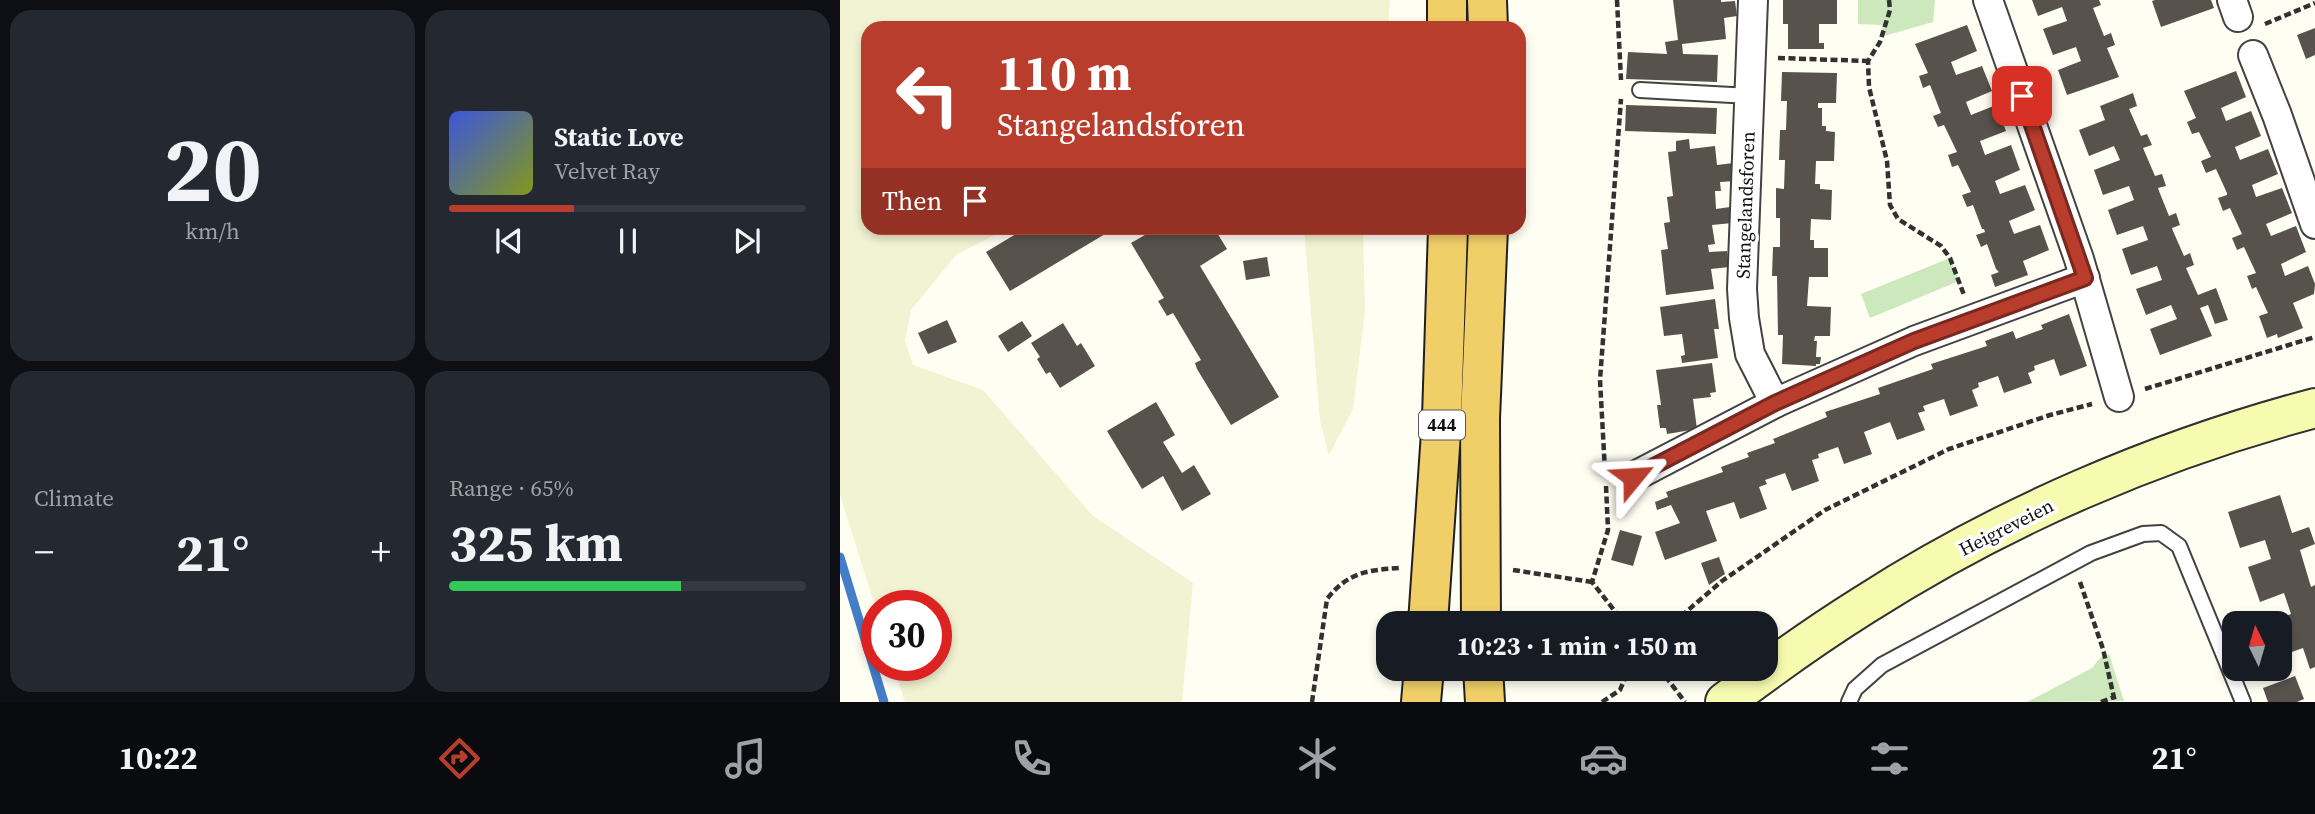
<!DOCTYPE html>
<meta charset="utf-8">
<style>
:root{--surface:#171b24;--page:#242831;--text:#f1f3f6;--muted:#9ea1a6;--line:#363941;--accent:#b93d2d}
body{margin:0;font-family:"Source Serif 4",serif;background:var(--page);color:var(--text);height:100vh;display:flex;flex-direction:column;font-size:26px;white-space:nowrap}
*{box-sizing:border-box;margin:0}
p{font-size:23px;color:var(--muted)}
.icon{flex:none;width:38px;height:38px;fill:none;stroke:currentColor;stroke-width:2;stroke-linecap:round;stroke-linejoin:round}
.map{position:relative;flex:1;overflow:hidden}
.details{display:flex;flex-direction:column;gap:10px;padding:10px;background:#0d0f14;width:840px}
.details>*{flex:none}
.banner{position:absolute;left:21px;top:21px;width:665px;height:214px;border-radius:21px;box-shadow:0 4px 10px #0003;background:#b93d2d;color:#fff;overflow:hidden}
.needle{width:46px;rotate:355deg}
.tools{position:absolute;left:1382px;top:611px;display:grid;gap:14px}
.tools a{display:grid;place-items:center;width:70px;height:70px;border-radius:14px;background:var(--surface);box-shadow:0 4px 10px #0003;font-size:35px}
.speed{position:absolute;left:21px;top:590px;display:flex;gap:14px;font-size:35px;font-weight:700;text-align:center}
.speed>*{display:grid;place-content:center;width:91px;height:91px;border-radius:50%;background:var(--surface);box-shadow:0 4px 10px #0003;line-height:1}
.speed .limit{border:10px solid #d22;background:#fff;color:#111}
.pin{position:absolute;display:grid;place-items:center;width:60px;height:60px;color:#fff;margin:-30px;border-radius:14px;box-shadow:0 4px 10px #0006}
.me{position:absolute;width:77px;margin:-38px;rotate:63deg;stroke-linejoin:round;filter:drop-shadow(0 0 5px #0008)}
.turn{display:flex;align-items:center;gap:24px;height:147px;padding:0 21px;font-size:32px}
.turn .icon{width:91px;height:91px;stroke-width:2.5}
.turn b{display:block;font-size:49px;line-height:60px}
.then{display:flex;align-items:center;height:66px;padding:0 21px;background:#0003;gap:14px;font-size:26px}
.big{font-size:52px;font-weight:700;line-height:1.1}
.details .card{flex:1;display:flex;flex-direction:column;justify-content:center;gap:10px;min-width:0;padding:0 24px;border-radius:21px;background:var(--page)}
.details .dial{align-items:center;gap:0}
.dial b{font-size:91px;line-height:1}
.song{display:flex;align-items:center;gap:21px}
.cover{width:84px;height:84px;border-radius:10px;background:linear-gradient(135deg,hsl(230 70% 55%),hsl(70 70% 35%))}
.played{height:7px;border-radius:4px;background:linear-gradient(90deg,var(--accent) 35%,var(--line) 35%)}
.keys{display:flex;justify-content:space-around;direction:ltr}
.heat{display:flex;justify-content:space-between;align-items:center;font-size:38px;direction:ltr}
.charge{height:10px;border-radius:5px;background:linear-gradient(90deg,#34c759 65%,var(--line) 0)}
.details .tiles{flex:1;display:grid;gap:10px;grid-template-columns:repeat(2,1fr)}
.trip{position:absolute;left:536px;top:611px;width:402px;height:70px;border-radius:21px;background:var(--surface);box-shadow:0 4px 10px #0003;font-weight:700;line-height:70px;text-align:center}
.tab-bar{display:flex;height:112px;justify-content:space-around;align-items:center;background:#090b0e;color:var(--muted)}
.tab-bar .icon{width:49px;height:49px}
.tab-bar .active{color:var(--accent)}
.tab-bar b{font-size:32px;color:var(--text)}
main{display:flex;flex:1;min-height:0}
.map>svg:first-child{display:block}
</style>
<main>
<section class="details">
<div class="tiles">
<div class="card dial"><b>20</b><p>km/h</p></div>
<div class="card">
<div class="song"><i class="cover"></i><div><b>Static Love</b><p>Velvet Ray</p></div></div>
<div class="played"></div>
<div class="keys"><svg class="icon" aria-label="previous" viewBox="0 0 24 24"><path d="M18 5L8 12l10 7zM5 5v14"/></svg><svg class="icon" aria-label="pause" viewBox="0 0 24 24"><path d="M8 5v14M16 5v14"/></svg><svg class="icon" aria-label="next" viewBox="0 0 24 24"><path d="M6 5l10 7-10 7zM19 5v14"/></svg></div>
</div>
<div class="card"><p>Climate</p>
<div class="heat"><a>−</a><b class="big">21°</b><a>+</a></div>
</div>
<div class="card"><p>Range · 65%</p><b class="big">325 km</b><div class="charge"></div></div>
</div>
</section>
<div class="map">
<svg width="1475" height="702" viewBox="0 0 1475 702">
<rect width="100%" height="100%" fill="#fefef2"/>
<g fill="#f1f3d2">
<polygon points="0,0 550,0 548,28 28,28 28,228 168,228 116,255 71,310 65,341 73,365 143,390 252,515 353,583 342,702 65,702 53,665 96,665 96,606 37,606 37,612 0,495"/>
<polygon points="464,228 523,228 525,312 513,409 489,455 480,421"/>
</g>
<g fill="#cce8bc">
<polygon points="1018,0 1095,0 1093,22 1044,36 1042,25 1018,24"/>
<polygon points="1110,258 1119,281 1030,318 1021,294"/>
<polygon points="1269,654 1284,701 1187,702 1252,668 1260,658"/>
</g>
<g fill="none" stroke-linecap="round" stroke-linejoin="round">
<polyline stroke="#437dc7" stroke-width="9" points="0,557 44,702"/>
</g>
<g fill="#57524c">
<polygon points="833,0 881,0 881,2 895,1 897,16 884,18 886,39 842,44 843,54 878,55 877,82 786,79 788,52 827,54 825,42 838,40"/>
<polygon points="943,0 997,0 997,24 979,24 979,43 984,43 984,49 948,49 948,24 943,24"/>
<polygon points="1192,0 1259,0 1261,5 1253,8 1264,36 1271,33 1275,45 1267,48 1279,77 1227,95 1218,70 1241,61 1236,47 1213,55 1203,29 1227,21 1222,7 1198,16"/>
<polygon points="1315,0 1371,0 1374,8 1321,27 1312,1"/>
<polygon points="1127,25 1137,51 1111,62 1116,75 1142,66 1152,91 1126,102 1131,115 1156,105 1166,131 1140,141 1145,155 1171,145 1180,170 1155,181 1160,194 1185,185 1195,210 1169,221 1174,234 1200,225 1209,250 1183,261 1188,275 1155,287 1151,275 1159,272 1156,269 1147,244 1141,247 1136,235 1145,232 1144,229 1142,229 1133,205 1127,207 1122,195 1131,192 1118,165 1112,167 1108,155 1117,152 1104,125 1098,127 1093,116 1101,113 1090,85 1083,88 1079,76 1088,73 1075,44"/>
<polygon points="1475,28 1475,55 1466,59 1457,35"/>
<polygon points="1396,71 1406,97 1381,108 1386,121 1411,111 1421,136 1395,147 1400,160 1428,149 1438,174 1412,185 1416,197 1442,188 1452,213 1426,224 1431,236 1456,226 1466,252 1441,264 1445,276 1468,266 1475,284 1474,294 1453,303 1463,328 1438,338 1437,334 1427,338 1419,316 1428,313 1427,311 1416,287 1412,289 1407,276 1416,273 1404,247 1397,250 1392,238 1402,234 1390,208 1383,211 1378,198 1387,195 1387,193 1376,169 1366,173 1361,161 1371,157 1359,132 1352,134 1347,122 1356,118 1344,91"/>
<polygon points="942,72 997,73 996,103 978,103 978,108 982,108 982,126 986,126 986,131 995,132 994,161 976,161 975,184 980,184 980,189 992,190 991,220 971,219 970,240 974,240 974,248 988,248 988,277 969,277 967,306 991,307 990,336 975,336 974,341 977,341 976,357 981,357 980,364 976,364 976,366 942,364 943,335 938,335 937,276 932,276 933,247 940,247 940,218 936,218 936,188 944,189 945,160 939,160 940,130 946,130 947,101 941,101"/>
<polygon points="1293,93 1297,106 1289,109 1290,111 1301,136 1307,134 1312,145 1303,148 1315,176 1322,174 1326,186 1318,188 1319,191 1329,216 1336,213 1340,225 1332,228 1333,231 1344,256 1350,253 1354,265 1346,268 1358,295 1376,288 1388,320 1375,324 1368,305 1360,308 1372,336 1320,355 1310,329 1337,319 1331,305 1306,315 1296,289 1322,280 1317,266 1291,275 1282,249 1308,240 1303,226 1277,235 1268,210 1294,200 1289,186 1263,195 1254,170 1280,160 1274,146 1249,156 1239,130 1265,120 1260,106"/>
<polygon points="786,105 877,108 876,134 785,131"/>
<polygon points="849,139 850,149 875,146 877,165 894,163 896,181 880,182 881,191 875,191 876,209 890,207 892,223 872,225 875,244 868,245 869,252 887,251 889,267 871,269 874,289 826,295 821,250 828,249 824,223 830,222 827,197 833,196 828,152 836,151 836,141"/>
<polygon points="186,228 275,228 170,291 146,252"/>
<polygon points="317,228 337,228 339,232 346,228 374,228 387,249 360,266 439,397 391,425 357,369 355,363 361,360 333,313 327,316 318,301 324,298 291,243"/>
<polygon points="427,257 430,276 406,280 403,261"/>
<polygon points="875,299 879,329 874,329 878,358 842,363 841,356 845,355 842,334 824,336 820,307"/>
<polygon points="1229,314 1247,366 1220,376 1214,359 1194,366 1195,370 1188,373 1192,383 1164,393 1158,376 1138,383 1139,387 1132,390 1138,406 1110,416 1104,399 1083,406 1085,411 1078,413 1085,430 1057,440 1050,422 1024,432 1032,454 1004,464 998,447 978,454 979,458 972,460 979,481 952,491 945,473 925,480 927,484 919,487 927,509 900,519 894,502 866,511 877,541 825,560 815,532 840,523 831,505 817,510 815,502 828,497 826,492 883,472 881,467 909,457 907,453 935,443 933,439 987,417 985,412 1040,394 1038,388 1093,369 1091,364 1147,346 1145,341 1173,331 1176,339 1203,329 1201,325"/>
<polygon points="107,320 117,342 88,354 78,333"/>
<polygon points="182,321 192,336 168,352 158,336"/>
<polygon points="223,323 237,346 241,343 255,366 220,388 210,372 206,374 197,359 200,357 191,343"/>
<polygon points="872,363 876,392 870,393 871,397 853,399 857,429 827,434 826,428 820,428 817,405 821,405 816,370"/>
<polygon points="316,402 335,435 323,442 342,473 354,465 371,494 342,511 323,476 302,489 267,431"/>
<polygon points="1440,495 1452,533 1469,527 1475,544 1460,550 1471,587 1475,585 1475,667 1470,669 1463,648 1440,656 1440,623 1424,623 1451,614 1444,593 1420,602 1408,567 1431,559 1425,540 1400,548 1388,512"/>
<polygon points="780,530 802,536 793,566 771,560"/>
<polygon points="879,557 885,574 869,585 861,563"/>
<polygon points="1455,676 1464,699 1457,702 1428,702 1423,688"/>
</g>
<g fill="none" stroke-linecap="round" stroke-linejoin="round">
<g stroke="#424242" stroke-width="18">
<g id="service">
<polyline points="800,90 910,96"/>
<polyline points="1009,702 1015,689 1042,665 1251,553 1303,534 1321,533 1339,546 1403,702"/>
</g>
</g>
<g stroke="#424242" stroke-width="32">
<g id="minor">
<polyline points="913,0 902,289 904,318 910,354 935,403"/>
<polyline points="1148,0 1239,259 1279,397"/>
<polyline points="1392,0 1398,17"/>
<polyline points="1413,55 1437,115 1475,224"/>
<polyline points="793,477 935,403 1074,341 1245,278"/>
</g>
</g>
<g stroke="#313131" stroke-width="42">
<path id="secondary" d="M885 702C930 668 976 635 1024 605 1161 517 1317 450 1475 408"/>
</g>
<g stroke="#202020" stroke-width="42">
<g id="trunk">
<polyline points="607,0 607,28"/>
<polyline points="647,0 648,28"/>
<polyline points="588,623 602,418 608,228"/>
<polyline points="641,623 640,419 648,228"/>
<polyline points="643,668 645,702"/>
<polyline points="581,702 584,668"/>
</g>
</g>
<g stroke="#313131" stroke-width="4.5" stroke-dasharray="7 3.5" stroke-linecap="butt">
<polyline points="777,0 781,80"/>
<polyline points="1049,0 1050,10 1040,42 1028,61 1029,87 1047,161 1050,205 1058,219 1101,246 1110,258 1124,295"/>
<polyline points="1425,24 1475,3"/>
<polyline points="938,58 1028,61"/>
<polyline points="1305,389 1475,337"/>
<polyline points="765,471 760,380 781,99"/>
<polyline points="766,486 768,530 752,582 784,623"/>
<polyline points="673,570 752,582"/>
<polyline points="1240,582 1263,649 1275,702"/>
<polyline points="833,623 882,581 985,510 1109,449 1210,415 1252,404"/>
<polyline points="819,668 845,702"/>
<path d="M472 702 487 599C508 572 528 570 560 568"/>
<polyline points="762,702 780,690 785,678 795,675 805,668"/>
<polyline points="1261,702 1274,697"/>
</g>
<use href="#service" stroke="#fff" stroke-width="14"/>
<use href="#minor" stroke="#fff" stroke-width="28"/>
<use href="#secondary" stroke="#f7fbb0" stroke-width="38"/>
<use href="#trunk" stroke="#f0cf68" stroke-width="38"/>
</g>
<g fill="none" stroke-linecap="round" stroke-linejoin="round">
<g stroke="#78281d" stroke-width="18">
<polyline id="route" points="793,477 935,403 1074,341 1245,278 1182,96"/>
</g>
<use href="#route" stroke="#b93d2d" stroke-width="12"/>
</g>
<g text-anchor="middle" stroke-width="7" stroke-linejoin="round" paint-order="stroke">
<rect fill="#fff" stroke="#575757" stroke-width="2" x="579" y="410.5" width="46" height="29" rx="5"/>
<g font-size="18" font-weight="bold" fill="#0f0f0f">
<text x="602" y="431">444</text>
</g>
<g font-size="19" fill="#0f0f0f" stroke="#fff">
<text transform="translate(905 205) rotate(-88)" y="7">Stangelandsforen</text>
<text transform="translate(1166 527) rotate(-27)" y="7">Heigreveien</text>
</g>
</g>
</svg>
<div class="tools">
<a><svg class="needle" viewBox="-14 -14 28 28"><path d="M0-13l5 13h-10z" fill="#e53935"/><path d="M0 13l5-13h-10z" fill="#9ea1a6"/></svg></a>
</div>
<div class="speed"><div class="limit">30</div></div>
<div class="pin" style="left:1182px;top:96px;background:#d93025"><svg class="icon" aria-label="arrive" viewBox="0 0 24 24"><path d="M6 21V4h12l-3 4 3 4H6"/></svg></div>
<svg class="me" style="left:793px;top:477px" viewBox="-20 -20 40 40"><path d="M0-17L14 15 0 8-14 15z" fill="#b93d2d" stroke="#fff" stroke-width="4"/></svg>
<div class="trip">10:23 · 1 min · 150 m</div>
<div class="banner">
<div class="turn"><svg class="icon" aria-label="left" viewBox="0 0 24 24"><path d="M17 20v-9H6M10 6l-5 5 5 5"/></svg><div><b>110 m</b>Stangelandsforen</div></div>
<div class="then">Then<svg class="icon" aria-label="arrive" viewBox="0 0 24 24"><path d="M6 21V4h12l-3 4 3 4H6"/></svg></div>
</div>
</div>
</main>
<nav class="tab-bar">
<b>10:22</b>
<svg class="icon active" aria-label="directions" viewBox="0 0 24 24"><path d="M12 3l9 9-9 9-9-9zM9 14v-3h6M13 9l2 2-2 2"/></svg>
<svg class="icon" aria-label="music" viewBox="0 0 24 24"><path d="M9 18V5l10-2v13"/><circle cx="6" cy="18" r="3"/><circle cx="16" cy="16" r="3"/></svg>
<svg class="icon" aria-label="phone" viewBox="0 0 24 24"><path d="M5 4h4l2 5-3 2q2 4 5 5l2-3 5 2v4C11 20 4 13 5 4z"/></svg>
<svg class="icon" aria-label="climate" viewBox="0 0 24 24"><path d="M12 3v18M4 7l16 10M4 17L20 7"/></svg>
<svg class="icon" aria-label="car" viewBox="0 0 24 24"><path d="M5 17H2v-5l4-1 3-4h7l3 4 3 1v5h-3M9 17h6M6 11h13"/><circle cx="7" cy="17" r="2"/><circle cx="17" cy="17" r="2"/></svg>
<svg class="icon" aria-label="filters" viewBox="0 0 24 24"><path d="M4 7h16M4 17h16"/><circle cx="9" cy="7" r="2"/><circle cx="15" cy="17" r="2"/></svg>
<b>21°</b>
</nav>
